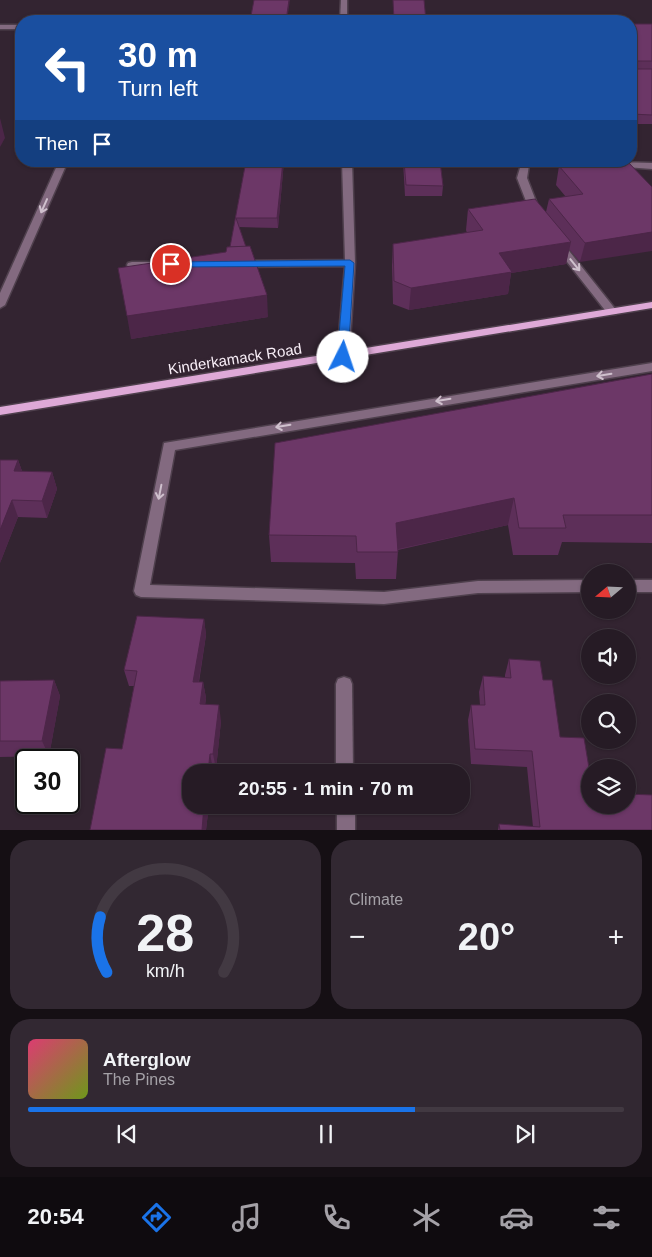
<!DOCTYPE html>
<meta charset="utf-8">
<style>
:root{--surface:#261b25;--page:#322832;--text:#f1f3f6;--muted:#a4a1a7;--line:#423942;--accent:#1a73e8}
body{margin:0;font-family:Helvetica,sans-serif;background:var(--page);color:var(--text);height:100vh;display:flex;flex-direction:column;font-size:19px;white-space:nowrap}
*{box-sizing:border-box;margin:0}
p{font-size:16px;color:var(--muted)}
.icon{flex:none;width:28px;height:28px;fill:none;stroke:currentColor;stroke-width:2;stroke-linecap:round;stroke-linejoin:round}
.map{position:relative;height:830px;overflow:hidden}
.sheet{display:flex;flex-direction:column;gap:10px;padding:10px;background:#150f14;flex:1}
.sheet>*{flex:none}
.hud{position:absolute;left:15px;top:15px;width:622px;height:152px;border-radius:20px;box-shadow:0 1px 4px #0004,0 0 0 1px var(--line);background:#1a4fa0;color:#fff;overflow:hidden}
.needle{width:32px;rotate:251deg}
.buttons{position:absolute;left:581px;top:564px;display:grid;gap:10px}
.buttons a{display:grid;place-items:center;width:55px;height:55px;border-radius:50%;background:var(--surface);box-shadow:0 1px 4px #0004,0 0 0 1px var(--line);font-size:25px}
.speed{position:absolute;left:15px;top:749px;display:flex;gap:10px;font-size:25px;font-weight:700;text-align:center}
.speed>*{display:grid;place-content:center;width:65px;height:65px;border-radius:50%;background:var(--surface);box-shadow:0 1px 4px #0004,0 0 0 1px var(--line);line-height:1}
.speed .limit{border:2px solid #111;border-radius:8px;background:#fff;color:#111}
.pin{position:absolute;display:grid;place-items:center;width:42px;height:42px;color:#fff;margin:-21px;border:2px solid #fff;border-radius:50%;box-shadow:0 1px 5px #0007}
.me{position:absolute;width:55px;margin:-28px;rotate:4deg;stroke-linejoin:round;filter:drop-shadow(0 0 4px #0008)}
.turn{display:flex;align-items:center;gap:18px;height:105px;padding:0 20px;font-size:22px}
.turn .icon{width:65px;height:65px;stroke-width:2.5}
.turn b{display:block;font-size:35px;line-height:42px}
.then{display:flex;align-items:center;height:48px;padding:0 20px;background:#0003;gap:10px;font-size:19px}
.big{font-size:38px;font-weight:700;line-height:1.1}
.sheet .tile{flex:1;display:flex;flex-direction:column;justify-content:center;gap:8px;min-width:0;padding:0 18px;border-radius:20px;background:var(--page)}
.sheet .dial{align-items:center;gap:0}
.dial svg{height:130px;overflow:visible;fill:none;stroke:var(--line);stroke-width:7;stroke-linecap:round;text-anchor:middle}
.dial text{fill:var(--text);stroke:none}
.song{display:flex;align-items:center;gap:15px}
.cover{width:60px;height:60px;border-radius:8px;background:linear-gradient(135deg,hsl(340 70% 55%),hsl(80 70% 35%))}
.played{height:5px;border-radius:2px;background:linear-gradient(90deg,var(--accent) 65%,var(--line) 65%)}
.keys{display:flex;justify-content:space-around;direction:ltr}
.heat{display:flex;justify-content:space-between;align-items:center;font-size:28px;direction:ltr}
.sheet .tiles{flex:1;display:grid;gap:10px;grid-template-columns:1fr 1fr}
.tile:last-child{grid-column:span 2}
.trip{position:absolute;left:182px;top:764px;width:288px;height:50px;border-radius:20px;background:var(--surface);box-shadow:0 1px 4px #0004,0 0 0 1px var(--line);font-weight:700;line-height:50px;text-align:center}
.tab-bar{display:flex;height:80px;justify-content:space-around;align-items:center;background:#0f0b0f;color:var(--muted)}
.tab-bar .icon{width:35px;height:35px}
.tab-bar .active{color:var(--accent)}
.tab-bar b{font-size:22px;color:var(--text)}
.map>svg:first-child{display:block}
</style>
<div class="map">
<svg width="652" height="830" viewBox="0 0 652 830">
<rect width="100%" height="100%" fill="#332431"/>
<g fill="none" stroke-linecap="round" stroke-linejoin="round">
<g stroke="#4f404d" stroke-width="3">
<g id="minor">
<polygon points="341,0 347,0 347,21 340,21"/>
<rect x="0" y="25" width="21" height="4"/>
<polygon points="59,161 68,161 5,305 0,308 0,293"/>
<polygon points="342,161 352,161 355,263 349,357 343,361 337,357 345,266 240,267 235,264 240,261 345,260"/>
<polygon points="522,161 557,161 553,164 529,165 527,178 541,214 539,216 536,217 531,214 517,178"/>
<polygon points="583,161 652,163 652,169 587,164"/>
<polygon points="558,241 562,242 616,310 618,312 616,314 608,314 553,244"/>
<polygon points="132,262 155,262 160,265 155,268 128,267 127,265 128,263"/>
<polygon points="652,363 652,371 175,450 150,585 384,592 478,581 590,580 590,592 478,593 384,604 141,597 136,595 134,591 164,443"/>
<rect x="628" y="580" width="24" height="12"/>
<polygon points="344,677 350,679 352,684 353,772 336,772 336,684 338,679"/>
<rect x="337" y="805" width="18" height="25"/>
</g>
</g>
<g stroke="#4f404d" stroke-width="3">
<polygon id="major" points="652,302 652,308 0,415 0,407"/>
</g>
<use href="#minor" fill="#836a80" fill-rule="evenodd"/>
<use href="#major" fill="#dea9d7" fill-rule="evenodd"/>
</g>
<g fill="#5d2f59">
<polygon points="632,24 652,24 652,124 631,124"/>
<polygon points="246,161 284,161 278,228 239,227 268,317 131,339 226,252 230,247"/>
<polygon points="403,161 440,161 443,186 442,196 405,196"/>
<polygon points="627,161 580,262 569,249 566,264 511,273 508,294 409,310 393,304 392,266 393,244 467,233 466,230 468,209 546,212 549,199 566,197 556,185 559,166"/>
<polygon points="652,374 652,543 562,542 558,555 513,555 508,525 398,550 396,579 356,579 355,563 271,562 269,535"/>
<polygon points="18,460 22,471 52,472 57,489 47,518 18,517 0,563"/>
<polygon points="204,619 206,635 199,682 203,682 206,698 205,705 221,721 216,769 213,769 206,830 90,830 122,749 134,686 129,686 124,670"/>
<polygon points="509,659 543,680 560,737 590,805 652,830 498,830 499,824 533,827 527,767 471,764 468,720 471,705 480,705 479,692 483,676 505,677 505,675"/>
<polygon points="54,680 60,696 49,756 0,757 0,681"/>
</g>
<g fill="#4c2648">
<polygon points="289,0 290,0 287,21 286,21"/>
<polygon points="0,118 5,138 0,147"/>
<polygon points="283,161 284,161 278,228 277,218"/>
<polygon points="652,232 652,251 580,262 585,243"/>
<polygon points="571,242 566,264 511,273 508,294 409,310 411,288 499,253"/>
<polygon points="267,295 268,317 131,339 127,316"/>
<polygon points="18,460 24,477 14,471"/>
<polygon points="52,472 57,489 47,518 42,501"/>
<polygon points="514,498 508,525 394,550 396,523"/>
<polygon points="12,500 18,517 0,563 0,530"/>
<polygon points="204,619 206,635 196,698 193,682"/>
<polygon points="54,680 60,696 49,756 42,741"/>
<polygon points="203,682 206,698 203,720 200,704"/>
<polygon points="219,705 221,721 216,769 213,754"/>
<polygon points="210,754 213,769 213,772 208,772"/>
<polygon points="204,805 209,805 206,830 202,830"/>
</g>
<g fill="#6c3767" stroke="#4c2648">
<polygon points="254,0 289,0 286,21 250,21"/>
<polygon points="393,0 424,0 426,21 394,21"/>
<polygon points="632,24 652,24 652,61 633,61 631,63 631,30 635,30"/>
<polygon points="631,64 632,69 652,69 652,115 631,114"/>
<polygon points="246,161 283,161 277,218 236,218 246,247 230,247"/>
<polygon points="404,161 440,161 443,186 406,185"/>
<polygon points="599,161 627,161 652,187 652,232 585,243 549,199 583,194 559,166"/>
<polygon points="535,199 571,242 499,253 512,272 411,288 394,281 393,244 483,230 468,209"/>
<polygon points="250,246 267,295 127,316 118,268 226,252 227,247"/>
<polygon points="652,374 652,515 563,515 566,528 519,528 514,498 396,523 398,552 357,552 356,536 269,535 275,443"/>
<polygon points="0,460 18,460 14,471 52,472 42,501 12,500 0,530"/>
<polygon points="137,616 204,619 193,682 203,682 200,704 219,705 213,754 210,754 208,772 191,772 191,805 204,805 202,830 90,830 106,748 122,749 137,671 124,670"/>
<polygon points="509,659 540,661 543,680 552,680 560,737 584,738 590,774 590,805 628,805 628,794 652,795 652,830 500,830 499,824 540,827 532,751 475,749 471,705 485,705 483,676 511,678"/>
<polygon points="54,680 42,741 0,741 0,681"/>
</g>
<defs><path id="oneway-shaft" d="M-6 0H5M1.5-3L5.5 0L1.5 3" fill="none" stroke-width="1.6" stroke-linecap="round" stroke-linejoin="round" transform="scale(1.25)"/></defs>
<g stroke="#cfc0cd">
<use href="#oneway-shaft" transform="translate(44 206) rotate(114)"/>
<use href="#oneway-shaft" transform="translate(575 265) rotate(51)"/>
<use href="#oneway-shaft" transform="translate(604 375) rotate(171)"/>
<use href="#oneway-shaft" transform="translate(443 400) rotate(171)"/>
<use href="#oneway-shaft" transform="translate(283 426) rotate(171)"/>
<use href="#oneway-shaft" transform="translate(160 492) rotate(101)"/>
</g>
<polygon fill="#1a73e8" stroke="#114b97" points="350,260 354,263 348,357 343,360 337,357 345,266 171,267 167,264 171,262"/>
<g text-anchor="middle" stroke-width="5" stroke-linejoin="round" paint-order="stroke">
<g font-size="15" fill="#f8eef7" stroke="#332431">
<text transform="translate(235 359) rotate(-9)" y="5">Kinderkamack Road</text>
</g>
</g>
</svg>
<div class="buttons">
<a><svg class="needle" viewBox="-14 -14 28 28"><path d="M0-13l5 13h-10z" fill="#e53935"/><path d="M0 13l5-13h-10z" fill="#a4a1a7"/></svg></a>
<a><svg class="icon" aria-label="sound" viewBox="0 0 24 24"><path d="M4 9h4l5-4v14l-5-4H4zM17 9q2 3 0 6"/></svg></a>
<a><svg class="icon" aria-label="search" viewBox="0 0 24 24"><circle cx="10" cy="10" r="6"/><path d="M15 15l6 6"/></svg></a>
<a><svg class="icon" aria-label="layers" viewBox="0 0 24 24"><path d="M12 4l9 5-9 5-9-5zM3 14l9 5 9-5"/></svg></a>
</div>
<div class="speed"><div class="limit">30</div></div>
<div class="pin" style="left:171px;top:264px;background:#d93025"><svg class="icon" aria-label="arrive" viewBox="0 0 24 24"><path d="M6 21V4h12l-3 4 3 4H6"/></svg></div>
<svg class="me" style="left:343px;top:357px" viewBox="-20 -20 40 40"><circle r="19" fill="#fff"/><path d="M0-13L10 11 0 6-10 11z" fill="#1a73e8"/></svg>
<div class="trip">20:55 · 1 min · 70 m</div>
<div class="hud">
<div class="turn"><svg class="icon" aria-label="left" viewBox="0 0 24 24"><path d="M17 20v-9H6M10 6l-5 5 5 5"/></svg><div><b>30 m</b>Turn left</div></div>
<div class="then">Then<svg class="icon" aria-label="arrive" viewBox="0 0 24 24"><path d="M6 21V4h12l-3 4 3 4H6"/></svg></div>
</div>
</div>
<section class="sheet">
<div class="tiles">
<div class="tile dial"><svg viewBox="0 0 100 80">
<path d="M14 69A42 42 0 1 1 86 69"/>
<path d="M14 69A42 42 0 0 1 10 35" stroke="#1a73e8"/>
<text x="50" y="56" font-size="32" font-weight="700">28</text>
<text x="50" y="72" font-size="11">km/h</text>
</svg></div>
<div class="tile"><p>Climate</p>
<div class="heat"><a>−</a><b class="big">20°</b><a>+</a></div>
</div>
<div class="tile">
<div class="song"><i class="cover"></i><div><b>Afterglow</b><p>The Pines</p></div></div>
<div class="played"></div>
<div class="keys"><svg class="icon" aria-label="previous" viewBox="0 0 24 24"><path d="M18 5L8 12l10 7zM5 5v14"/></svg><svg class="icon" aria-label="pause" viewBox="0 0 24 24"><path d="M8 5v14M16 5v14"/></svg><svg class="icon" aria-label="next" viewBox="0 0 24 24"><path d="M6 5l10 7-10 7zM19 5v14"/></svg></div>
</div>
</div>
</section>
<nav class="tab-bar">
<b>20:54</b>
<svg class="icon active" aria-label="directions" viewBox="0 0 24 24"><path d="M12 3l9 9-9 9-9-9zM9 14v-3h6M13 9l2 2-2 2"/></svg>
<svg class="icon" aria-label="music" viewBox="0 0 24 24"><path d="M9 18V5l10-2v13"/><circle cx="6" cy="18" r="3"/><circle cx="16" cy="16" r="3"/></svg>
<svg class="icon" aria-label="phone" viewBox="0 0 24 24"><path d="M5 4h4l2 5-3 2q2 4 5 5l2-3 5 2v4C11 20 4 13 5 4z"/></svg>
<svg class="icon" aria-label="climate" viewBox="0 0 24 24"><path d="M12 3v18M4 7l16 10M4 17L20 7"/></svg>
<svg class="icon" aria-label="car" viewBox="0 0 24 24"><path d="M5 17H2v-5l4-1 3-4h7l3 4 3 1v5h-3M9 17h6M6 11h13"/><circle cx="7" cy="17" r="2"/><circle cx="17" cy="17" r="2"/></svg>
<svg class="icon" aria-label="filters" viewBox="0 0 24 24"><path d="M4 7h16M4 17h16"/><circle cx="9" cy="7" r="2"/><circle cx="15" cy="17" r="2"/></svg>
</nav>
